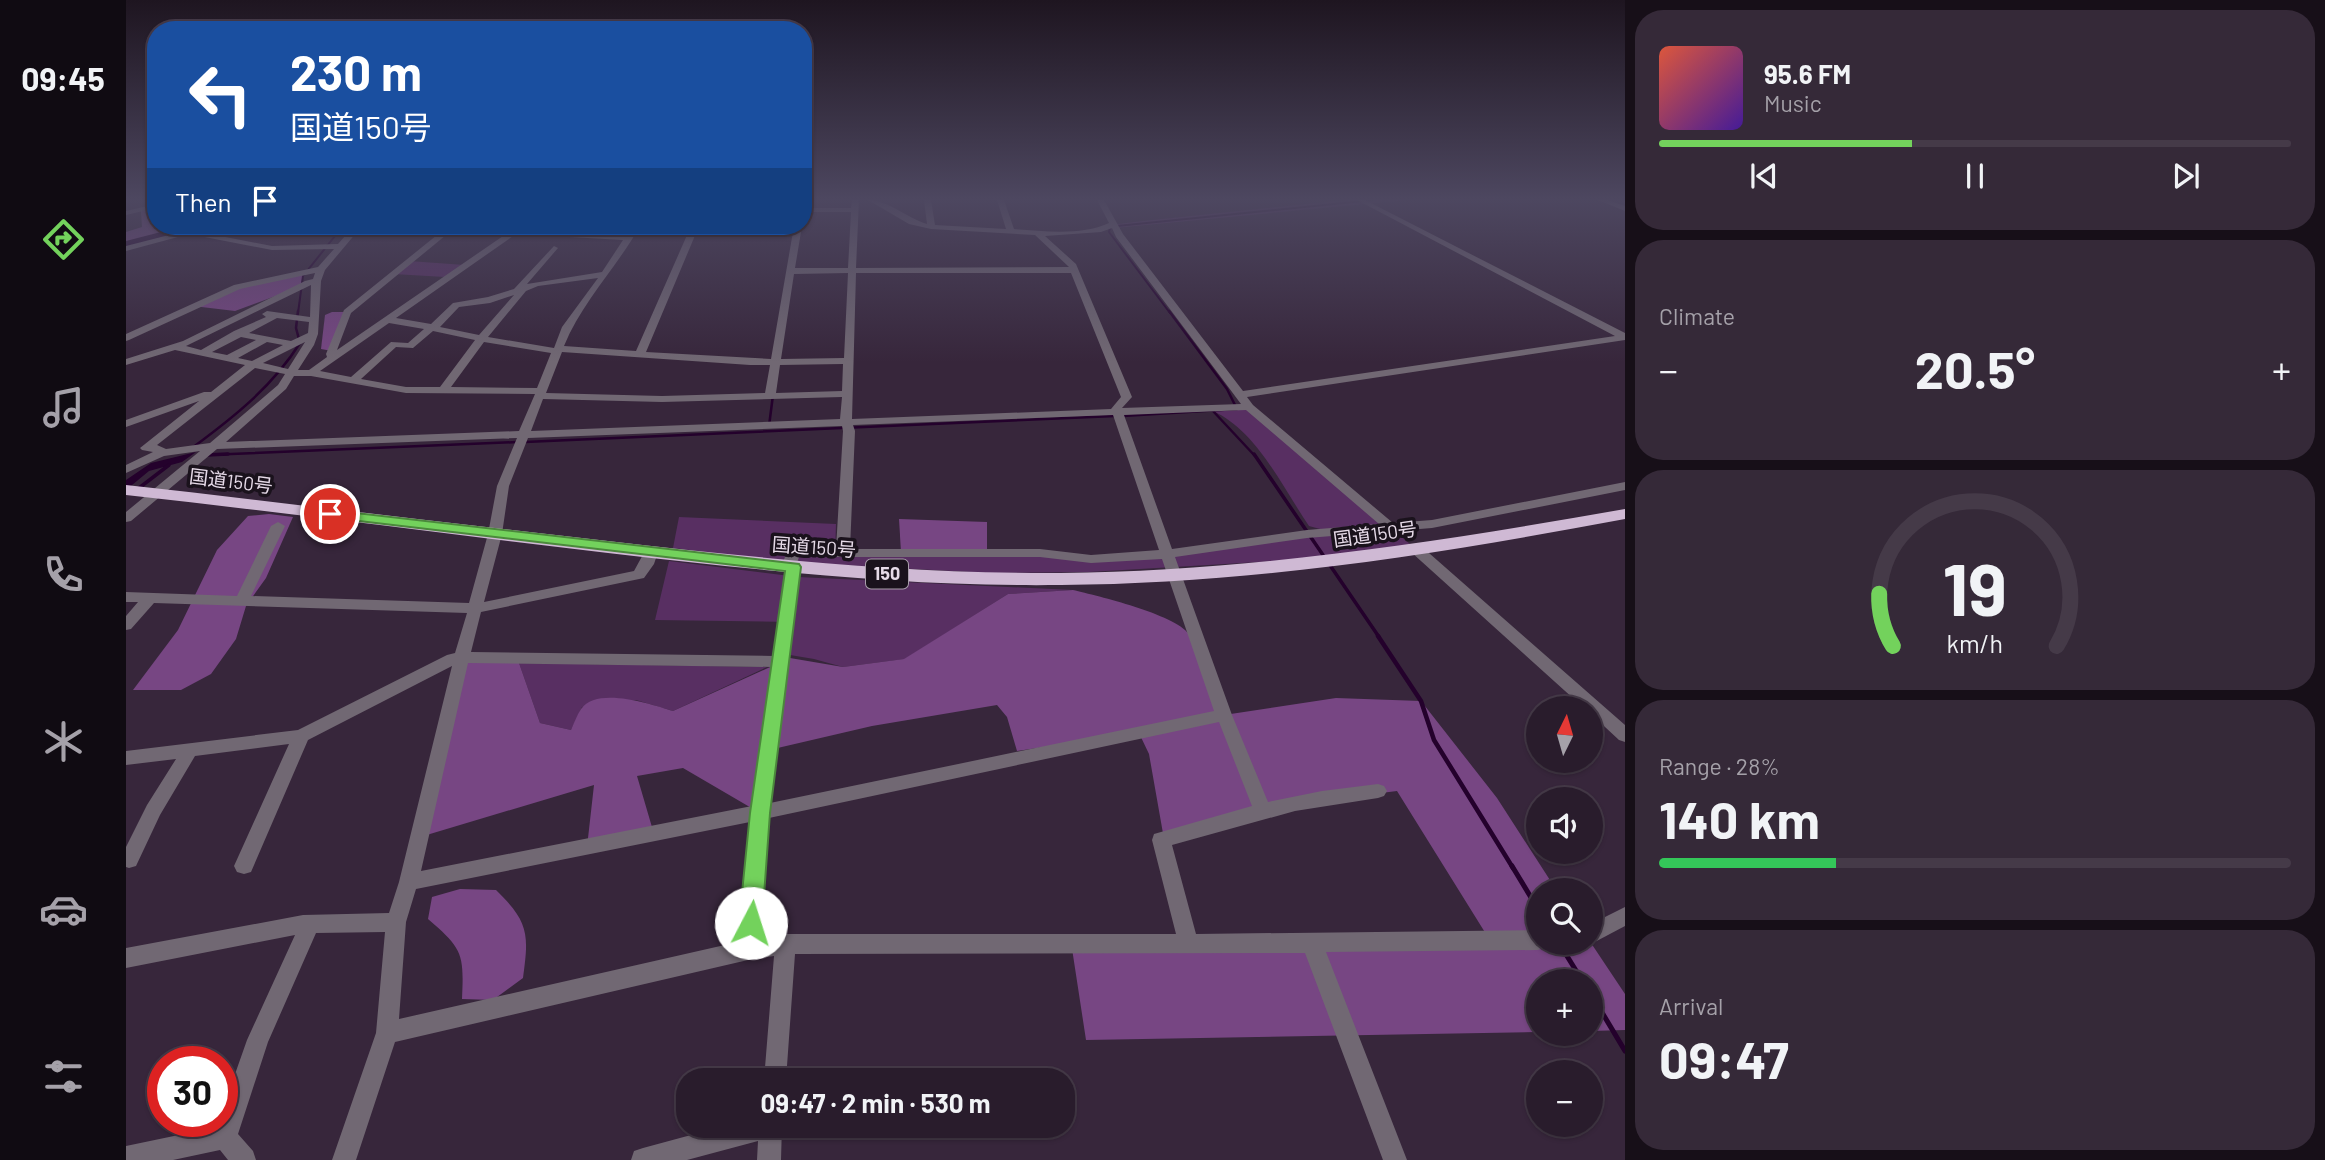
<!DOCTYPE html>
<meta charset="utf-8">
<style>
:root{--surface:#291c2c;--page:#352938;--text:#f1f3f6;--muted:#a5a1a9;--line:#453a48;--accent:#73d25c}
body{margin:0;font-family:Barlow,"Noto Sans JP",sans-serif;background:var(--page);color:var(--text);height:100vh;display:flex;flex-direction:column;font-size:26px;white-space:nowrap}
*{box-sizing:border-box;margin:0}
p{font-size:23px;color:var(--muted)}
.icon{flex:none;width:38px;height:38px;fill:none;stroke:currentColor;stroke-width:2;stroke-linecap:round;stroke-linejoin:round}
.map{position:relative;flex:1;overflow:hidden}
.side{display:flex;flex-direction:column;gap:10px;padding:10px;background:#170f18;width:700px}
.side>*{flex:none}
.top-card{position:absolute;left:21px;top:21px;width:665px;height:214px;border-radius:28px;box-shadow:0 2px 5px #0004,0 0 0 2px var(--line);background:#1a4fa0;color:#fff;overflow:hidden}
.needle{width:46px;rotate:5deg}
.controls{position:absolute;left:1400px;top:696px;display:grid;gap:14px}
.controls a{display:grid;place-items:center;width:77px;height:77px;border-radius:50%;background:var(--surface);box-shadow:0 2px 5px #0004,0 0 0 2px var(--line);font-size:35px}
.speed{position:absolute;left:21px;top:1046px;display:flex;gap:14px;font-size:35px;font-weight:700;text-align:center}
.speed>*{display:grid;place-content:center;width:91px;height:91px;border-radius:50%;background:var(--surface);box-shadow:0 2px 5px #0004,0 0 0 2px var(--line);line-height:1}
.speed .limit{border:10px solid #d22;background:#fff;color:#111}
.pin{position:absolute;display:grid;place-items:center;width:60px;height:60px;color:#fff;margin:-30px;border:4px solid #fff;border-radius:50%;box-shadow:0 2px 7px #0007}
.me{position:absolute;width:77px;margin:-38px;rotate:5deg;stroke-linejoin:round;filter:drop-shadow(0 0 5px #0008)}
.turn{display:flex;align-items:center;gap:24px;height:147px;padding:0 28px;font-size:32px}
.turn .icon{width:91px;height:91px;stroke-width:2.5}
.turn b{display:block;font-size:49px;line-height:60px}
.then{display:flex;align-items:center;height:66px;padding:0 28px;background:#0003;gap:14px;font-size:26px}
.big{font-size:52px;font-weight:700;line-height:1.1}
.side .widget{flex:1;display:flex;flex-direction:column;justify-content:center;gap:10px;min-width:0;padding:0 24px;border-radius:28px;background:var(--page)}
.side .dial{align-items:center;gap:0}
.dial svg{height:182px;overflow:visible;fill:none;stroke:var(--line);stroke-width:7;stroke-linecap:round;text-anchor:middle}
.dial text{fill:var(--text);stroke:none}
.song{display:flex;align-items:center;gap:21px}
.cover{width:84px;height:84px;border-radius:10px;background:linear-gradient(135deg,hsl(10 70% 55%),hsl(260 70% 35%))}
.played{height:7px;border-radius:4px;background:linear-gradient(90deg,var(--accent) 40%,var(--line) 40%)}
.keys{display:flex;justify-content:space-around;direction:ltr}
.heat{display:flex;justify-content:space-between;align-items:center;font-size:38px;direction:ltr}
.charge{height:10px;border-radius:5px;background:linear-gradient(90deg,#34c759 28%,var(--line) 0)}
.trip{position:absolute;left:550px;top:1068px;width:399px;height:70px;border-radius:28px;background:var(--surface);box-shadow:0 2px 5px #0004,0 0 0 2px var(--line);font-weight:700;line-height:70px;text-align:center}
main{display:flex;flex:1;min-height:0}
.menu{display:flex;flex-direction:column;width:126px;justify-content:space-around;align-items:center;background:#100b12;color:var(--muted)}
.menu .icon{width:49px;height:49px}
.menu .current{color:var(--accent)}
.menu b{font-size:32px;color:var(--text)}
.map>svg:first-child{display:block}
</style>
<main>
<nav class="menu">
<b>09:45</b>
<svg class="icon current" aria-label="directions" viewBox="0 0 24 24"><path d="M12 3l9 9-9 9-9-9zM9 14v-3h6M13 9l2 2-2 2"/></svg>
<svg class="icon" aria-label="music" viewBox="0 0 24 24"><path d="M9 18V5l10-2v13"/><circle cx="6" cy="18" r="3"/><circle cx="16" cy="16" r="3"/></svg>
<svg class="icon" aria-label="phone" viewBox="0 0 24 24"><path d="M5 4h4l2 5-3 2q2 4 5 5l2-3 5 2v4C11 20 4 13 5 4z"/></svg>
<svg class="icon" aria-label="climate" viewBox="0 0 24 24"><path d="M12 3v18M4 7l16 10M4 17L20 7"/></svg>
<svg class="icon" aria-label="car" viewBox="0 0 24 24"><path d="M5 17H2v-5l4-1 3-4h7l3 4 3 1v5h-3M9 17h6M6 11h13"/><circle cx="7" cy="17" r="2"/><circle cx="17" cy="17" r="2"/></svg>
<svg class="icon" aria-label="filters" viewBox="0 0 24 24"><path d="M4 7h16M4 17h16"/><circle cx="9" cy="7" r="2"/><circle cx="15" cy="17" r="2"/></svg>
</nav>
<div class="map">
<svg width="1499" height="1160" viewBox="0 0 1499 1160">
<rect width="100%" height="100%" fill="#37263b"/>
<g fill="#582f62">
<polygon points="1219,200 1282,200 977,229 984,225 1017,221"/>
<polygon points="283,261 339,265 319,277 267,274"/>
<path d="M1122 409 1290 549 1251 555 963 572 864 573 674 563 547 548 553 517 710 524 709 555 861 553 965 559 1042 554 1194 529 1183 526C1157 488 1131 431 1087 411Z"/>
<polygon points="543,561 672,577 947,590 882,594 779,659 717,667 688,659 664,655 666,622 529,620"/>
<polygon points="393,663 641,667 547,711 510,700 456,707 445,730 414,723"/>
</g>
<g fill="#774683">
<polygon points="30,208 30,226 65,226 0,243 0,232 16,227 15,211"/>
<polygon points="178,272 174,287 109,311 67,306 119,284"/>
<polygon points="206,312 221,312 206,351 195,349 199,315"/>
<polygon points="143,514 167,517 140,578 120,606 110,639 85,674 55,690 7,690 52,630 91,550 122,516"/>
<polygon points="773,519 861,522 861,553 775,552"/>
<path d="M947 590C972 596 1048 614 1063 634 1074 648 1090 696 1098 715L1210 698 1295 701 1371 798 1431 891H1412V943H1465L1499 994V1030L1465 1031V982H1412V1032L960 1040 945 942 1360 934 1271 791 1152 806 1038 839 1023 754 1013 733 891 751 881 717 871 705 746 726 643 750 634 813 557 768 511 776 528 834 461 847 468 785 294 837 341 662 393 663 414 723 445 730C448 723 451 715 455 709 471 686 525 704 547 711L664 658 717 667 778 659 882 594Z"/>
<path d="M334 889 370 890C403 922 403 934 397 978L367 1000 336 999C338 954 337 949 302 919L306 897Z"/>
</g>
<polygon fill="#24012c" points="70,452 56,462 23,471 0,490 0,480 25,463"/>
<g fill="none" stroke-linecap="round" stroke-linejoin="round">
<g stroke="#24012c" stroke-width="2">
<polyline points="991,226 1247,200"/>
<polyline points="984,228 983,232 1044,313"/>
<polyline points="172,313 177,276 213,231 233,226"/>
</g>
<g stroke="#24012c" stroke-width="2.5">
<polyline points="1087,411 1129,456"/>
<polyline points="997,416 1111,409 1101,389 1043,311"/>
<polyline points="643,426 647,395"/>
<polyline points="399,442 989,416"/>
<path d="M66 448C108 417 146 387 174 343L170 328 172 311"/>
<polyline points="80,455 391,442"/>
</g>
<g stroke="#24012c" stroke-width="3.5">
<polyline points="1128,454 1253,637"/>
<polyline points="80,455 102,454"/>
<polyline points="13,488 43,465"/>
</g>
<polyline stroke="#24012c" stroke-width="4.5" points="1252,636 1295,701 1308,740 1387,868"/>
<g stroke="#24012c" stroke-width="5">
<polyline points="1386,866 1412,909"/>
<polyline points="1433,943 1457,982"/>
<polyline points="1465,994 1499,1051"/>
</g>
<polygon fill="#24012c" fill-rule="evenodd" points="58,226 77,226 0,249 0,241"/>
<g fill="#716873" fill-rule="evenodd">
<path d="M726 200H733L730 268 943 267 909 235 805 229 783 224 742 200C762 200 781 218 801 224L798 200H805L809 225 880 229 871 200H878L888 229C918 231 955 236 983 223L971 200H978L997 234 1117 391 1489 336 1231 200H1239L1499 333V340L1121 397 1127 405 1267 523 1306 520 1499 482V490L1306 528 1181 538 1049 557 1106 715 1142 802 1196 791 1252 784 1258 786 1261 791 1258 796 1252 798 1169 811 1046 845 1070 934 1412 930V943H1421L1419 947 1412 950 1200 952 1281 1160H1257L1179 953 669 954 660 1080H638L648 956 622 960 269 1042 230 1160H206L250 1033 259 932 190 933 142 1042 112 1134 127 1151 130 1160H102L94 1150 47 1160H0V1146L91 1127 92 1122H96V1111L121 1040 169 935 0 968V948L177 915 263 913 273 882 326 666 182 740 125 872 118 874 111 872 108 866 163 744 69 756 34 815 10 866 3 868 0 867V847L21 805 50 759 0 765V751L172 730 321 655 329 653 341 613 28 603 5 629 0 630V616L12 602H0V592L111 596 145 526 152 522 159 526 125 596 343 603 362 534 371 486 391 438 91 449 5 521 0 522V512L74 451 38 456 0 473V465L27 452 16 450 14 448 73 401 0 427V420L78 392H85L119 365 49 350 0 365V359L57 341 179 281 187 279 189 273 114 289 3 340 0 341V334L108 285 192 267 208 249 146 250 63 234 0 251V246L78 226H90L74 232 146 246 212 244 228 226H236L199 270 195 281 192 334 188 345 172 370H183L201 357 200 354 218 310 316 231 273 228 269 226H328L387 230 392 226H401L396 230 500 235 506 226H514C491 267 456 302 438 346L510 351 565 226H573L520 352 645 359 668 226H676L669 268H722L725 212H677V208H725ZM986 228 990 237 1115 404 996 408 1006 397 950 264 919 236 975 232ZM325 231 380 234 211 350 225 313ZM390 234 497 240 476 272 401 284 432 248 428 246 388 289 362 297 327 303 305 324 270 318ZM722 273 718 358 655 359 668 274ZM730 273H945L995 397 985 409 726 419ZM472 278 436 327 428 348 362 337 400 291 412 286ZM185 285 184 317 141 311 136 314 140 317 108 331 75 350 60 346ZM388 295 353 335 314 327 333 307 364 303ZM151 318 183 322 182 333 165 341 123 333ZM263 323 298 329 282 343 265 342 225 377 194 371ZM307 331 349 340 314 387H280L235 379 270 347 287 348ZM115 337 130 340 101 355 86 352ZM141 342 157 345 126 361 112 358ZM179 342 162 369 137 363ZM358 342 425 353 411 388 325 387ZM436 352 624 365H644L639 393 536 396 420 393ZM717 364 716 391 650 393 654 365ZM129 368 159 374 152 385 84 443 40 449 31 445ZM168 376H185L280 393 409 394 393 431 100 442 160 389ZM716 397 714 419 405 431 417 399 536 402ZM1120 410 1253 524 1181 530 1046 549 998 415ZM987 415 1033 550 965 555 914 549H724L729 431 727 425ZM716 426 717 431 710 549H667L660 553 656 567 661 571 648 656 345 652 355 612 518 578 528 564 532 552 525 548 520 549 508 571 358 602 376 534 383 486 402 438ZM673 557H914L965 563 1036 559 1088 711 644 803 675 567 671 563ZM342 663 646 667 626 806 295 871ZM1093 722 1126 806 1028 834 1026 840 1050 934H659L633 938 643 818ZM624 822 612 942 273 1019 280 922 290 889Z"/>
<polygon points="1472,200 1481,200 1499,206 1499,211"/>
<polygon points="30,204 30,208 0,215 0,211"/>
<polygon points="1290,545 1295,546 1499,725 1499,742 1493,740 1465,714 1465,709 1459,709 1285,552 1283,549 1285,546"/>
<polygon points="1499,907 1499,926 1465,944 1464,943 1465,924"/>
<polygon points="602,1125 656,1125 655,1160 631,1160 632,1141 561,1160 505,1160 508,1151 517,1148"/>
</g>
<path fill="#cfb9d4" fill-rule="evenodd" d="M0 485C161 503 321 523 482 541 632 558 783 574 935 573 1125 571 1313 542 1499 509V519C1313 554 1125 584 935 585 783 587 632 570 482 553 321 534 161 513 0 495Z"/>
</g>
<linearGradient id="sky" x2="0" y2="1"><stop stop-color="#1e1520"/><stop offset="0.55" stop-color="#4d4760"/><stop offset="1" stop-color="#4d4760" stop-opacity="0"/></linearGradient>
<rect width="1499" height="362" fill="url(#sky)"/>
<polygon fill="#73d25c" stroke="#4b883c" stroke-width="2" points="204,510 673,564 675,567 644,813 636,923 633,930 625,933 617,930 613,923 624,813 659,571 199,517 197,514 199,511"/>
<g text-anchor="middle" stroke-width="7" stroke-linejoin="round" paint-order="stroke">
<rect fill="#1a121c" stroke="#a99eab" stroke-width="2" x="740" y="559.5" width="42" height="29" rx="5"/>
<g font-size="18" font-weight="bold" fill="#e6dae8">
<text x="761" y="580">150</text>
</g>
<g font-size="19" fill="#e6dae8" stroke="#1a121c">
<text transform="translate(105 481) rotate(7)" y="7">国道150号</text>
<text transform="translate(1249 534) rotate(-8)" y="7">国道150号</text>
<text transform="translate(688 547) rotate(4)" y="7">国道150号</text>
</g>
</g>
</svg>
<div class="controls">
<a><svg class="needle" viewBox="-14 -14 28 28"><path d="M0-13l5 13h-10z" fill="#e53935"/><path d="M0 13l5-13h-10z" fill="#a5a1a9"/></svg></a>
<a><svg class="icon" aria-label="sound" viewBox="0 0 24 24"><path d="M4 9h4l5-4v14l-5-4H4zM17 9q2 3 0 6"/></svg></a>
<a><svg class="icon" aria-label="search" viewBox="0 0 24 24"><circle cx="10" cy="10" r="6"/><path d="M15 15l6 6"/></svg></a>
<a>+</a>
<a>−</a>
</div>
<div class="speed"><div class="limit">30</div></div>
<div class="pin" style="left:204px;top:514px;background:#d93025"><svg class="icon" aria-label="arrive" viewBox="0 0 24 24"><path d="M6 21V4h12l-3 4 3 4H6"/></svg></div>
<svg class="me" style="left:625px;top:923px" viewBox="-20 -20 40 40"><circle r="19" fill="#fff"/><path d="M0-13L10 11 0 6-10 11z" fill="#73d25c"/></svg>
<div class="trip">09:47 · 2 min · 530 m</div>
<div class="top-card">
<div class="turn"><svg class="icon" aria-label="left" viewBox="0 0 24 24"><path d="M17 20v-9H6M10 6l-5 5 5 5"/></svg><div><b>230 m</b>国道150号</div></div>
<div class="then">Then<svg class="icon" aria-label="arrive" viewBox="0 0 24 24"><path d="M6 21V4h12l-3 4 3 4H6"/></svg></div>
</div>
</div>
<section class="side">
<div class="widget">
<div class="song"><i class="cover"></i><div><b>95.6 FM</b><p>Music</p></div></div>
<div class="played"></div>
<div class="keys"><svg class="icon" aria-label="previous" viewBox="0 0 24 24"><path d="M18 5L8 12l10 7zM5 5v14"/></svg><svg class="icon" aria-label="pause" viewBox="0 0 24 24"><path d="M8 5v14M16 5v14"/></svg><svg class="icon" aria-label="next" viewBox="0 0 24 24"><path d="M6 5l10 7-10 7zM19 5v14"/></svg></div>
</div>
<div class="widget"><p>Climate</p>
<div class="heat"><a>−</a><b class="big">20.5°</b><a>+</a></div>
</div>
<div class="widget dial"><svg viewBox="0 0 100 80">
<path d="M14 69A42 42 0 1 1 86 69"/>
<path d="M14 69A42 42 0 0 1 8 46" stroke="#73d25c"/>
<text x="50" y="56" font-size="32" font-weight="700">19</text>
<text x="50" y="72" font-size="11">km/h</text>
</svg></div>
<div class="widget"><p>Range · 28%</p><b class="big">140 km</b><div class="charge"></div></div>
<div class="widget"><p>Arrival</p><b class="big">09:47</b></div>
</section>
</main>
